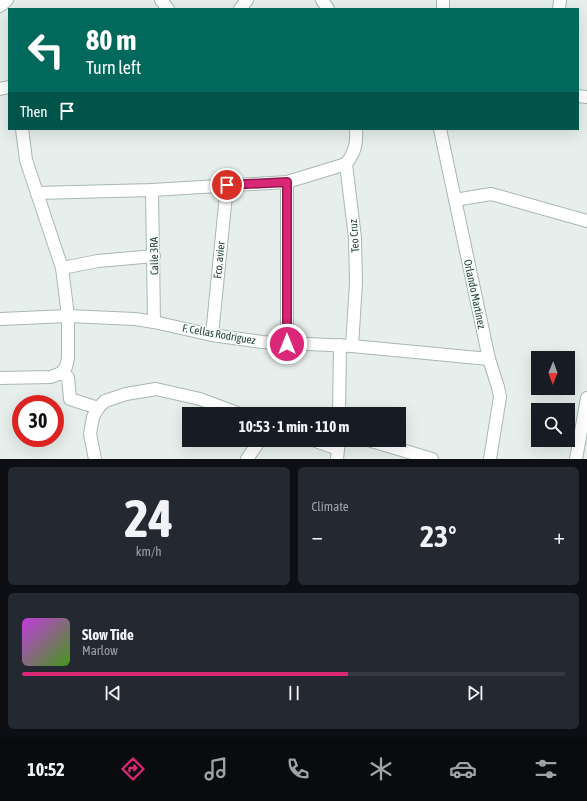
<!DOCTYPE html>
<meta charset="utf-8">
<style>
:root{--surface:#171b24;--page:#242831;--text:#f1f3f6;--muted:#9ea1a6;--line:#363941;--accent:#db2777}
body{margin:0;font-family:"Asap Condensed",sans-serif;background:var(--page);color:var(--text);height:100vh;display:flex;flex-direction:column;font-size:15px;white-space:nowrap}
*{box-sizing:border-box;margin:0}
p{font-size:13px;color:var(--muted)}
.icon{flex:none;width:22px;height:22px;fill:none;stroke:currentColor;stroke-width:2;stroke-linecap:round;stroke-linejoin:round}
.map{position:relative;height:459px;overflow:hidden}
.panel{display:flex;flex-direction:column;gap:8px;padding:8px;background:#0d0f14;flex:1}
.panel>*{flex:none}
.guide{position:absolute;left:8px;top:8px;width:571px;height:122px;border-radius:0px;box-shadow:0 4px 16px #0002;background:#00695c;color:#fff;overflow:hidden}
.needle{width:26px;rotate:181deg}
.fabs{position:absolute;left:531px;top:351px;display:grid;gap:8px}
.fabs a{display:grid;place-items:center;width:44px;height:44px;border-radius:0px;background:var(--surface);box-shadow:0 4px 16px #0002;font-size:20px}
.speed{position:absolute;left:12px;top:395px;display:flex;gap:8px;font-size:20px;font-weight:700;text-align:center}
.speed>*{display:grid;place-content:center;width:52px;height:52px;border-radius:50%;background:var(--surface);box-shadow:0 4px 16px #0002;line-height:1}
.speed .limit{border:6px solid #d22;background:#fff;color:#111}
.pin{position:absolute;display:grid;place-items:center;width:34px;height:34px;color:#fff;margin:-17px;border:2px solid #fff;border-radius:50%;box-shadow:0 1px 4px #0007}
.me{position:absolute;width:44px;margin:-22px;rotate:0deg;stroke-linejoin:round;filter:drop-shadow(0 0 3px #0008)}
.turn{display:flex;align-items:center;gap:14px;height:84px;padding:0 12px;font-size:18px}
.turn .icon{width:52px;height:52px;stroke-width:2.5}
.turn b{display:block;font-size:28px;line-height:34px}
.then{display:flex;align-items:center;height:38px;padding:0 12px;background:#0003;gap:8px;font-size:15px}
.big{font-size:30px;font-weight:700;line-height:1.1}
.panel .widget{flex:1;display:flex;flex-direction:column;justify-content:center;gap:6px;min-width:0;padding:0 14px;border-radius:6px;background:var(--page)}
.panel .dial{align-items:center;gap:0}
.dial b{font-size:52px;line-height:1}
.song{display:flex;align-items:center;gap:12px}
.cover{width:48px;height:48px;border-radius:6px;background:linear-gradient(135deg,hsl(290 70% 55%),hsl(100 70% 35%))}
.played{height:4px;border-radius:2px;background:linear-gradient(90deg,var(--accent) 60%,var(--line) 60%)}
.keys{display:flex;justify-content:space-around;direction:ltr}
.heat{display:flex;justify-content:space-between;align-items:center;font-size:22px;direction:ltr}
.panel .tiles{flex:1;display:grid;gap:8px;grid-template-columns:1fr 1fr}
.widget:last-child{grid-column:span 2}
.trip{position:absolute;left:182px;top:407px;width:224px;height:40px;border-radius:0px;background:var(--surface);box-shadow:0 4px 16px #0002;font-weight:700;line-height:40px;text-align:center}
.dock{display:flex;height:64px;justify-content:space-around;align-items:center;background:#090b0e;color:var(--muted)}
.dock .icon{width:28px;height:28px}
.dock .current{color:var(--accent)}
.dock b{font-size:18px;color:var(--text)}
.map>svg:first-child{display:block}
</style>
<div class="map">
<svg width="587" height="459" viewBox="0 0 587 459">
<rect width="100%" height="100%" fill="#e6efeb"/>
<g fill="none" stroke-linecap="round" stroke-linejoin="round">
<g stroke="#a8b8b2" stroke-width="14">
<g id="street">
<polyline points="161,0 168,9"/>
<polyline points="322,0 328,9"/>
<polyline points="443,0 443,9"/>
<polyline points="240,9 247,0"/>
<polyline points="559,9 560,0"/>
<polyline points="0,89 9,87"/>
<polyline points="578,96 587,97"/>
<polyline points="440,129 489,359 498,387 500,397 490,459"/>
<polyline points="287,182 287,344"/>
<polyline points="152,190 154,322"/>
<polyline points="37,193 152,190 287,182 346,164"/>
<polyline points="455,200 491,194 587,221"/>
<polyline points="62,268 98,261 154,256"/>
<polyline points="0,319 68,316 135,319 154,322 212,335 262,342 352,346 489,359"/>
<polyline points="212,335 227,185"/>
<path d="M352 346 356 283 355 238 346 164C355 152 357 144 356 129"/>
<polyline points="61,373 68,377 70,399 98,408"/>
<polyline points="0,378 51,377 61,373 66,367 68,358 68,316 62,268 26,160 22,129"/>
<polyline points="339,414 340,345"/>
<polyline points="313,440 338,449"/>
<polyline points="368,440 432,459"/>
<polyline points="95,459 90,434 93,417 98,408 105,401 126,394 156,389 200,399 240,414"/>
<polyline points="247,459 260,440"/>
<polyline points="337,459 339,440"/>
<polyline points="576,459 587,398"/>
</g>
</g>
<g stroke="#a4bbb3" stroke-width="14">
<polyline id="secondary" points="0,6 7,0"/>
</g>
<use href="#street" stroke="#fff" stroke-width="12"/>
<use href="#secondary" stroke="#fff" stroke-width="12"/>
</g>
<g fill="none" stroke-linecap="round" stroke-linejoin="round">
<g stroke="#8e194d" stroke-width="10">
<polyline id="route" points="227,185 287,182 287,344"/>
</g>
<use href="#route" stroke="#db2777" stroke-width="7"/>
</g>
<g text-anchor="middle" stroke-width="3" stroke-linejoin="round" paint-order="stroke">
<g font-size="11" fill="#24423a" stroke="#f7fbf9">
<text transform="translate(354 236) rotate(-94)" y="4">Teo Cruz</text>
<text transform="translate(154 256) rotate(-91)" y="4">Calle 3RA</text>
<text transform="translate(219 260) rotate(-84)" y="4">Fco. avier</text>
<text transform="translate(475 294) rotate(78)" y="4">Orlando Martinez</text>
<text transform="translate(219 334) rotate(10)" y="4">F. Cellas Rodriguez</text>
</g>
</g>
</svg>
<div class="fabs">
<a><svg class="needle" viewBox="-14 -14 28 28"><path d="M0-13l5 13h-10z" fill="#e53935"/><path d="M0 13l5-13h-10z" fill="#9ea1a6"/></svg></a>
<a><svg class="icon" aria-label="search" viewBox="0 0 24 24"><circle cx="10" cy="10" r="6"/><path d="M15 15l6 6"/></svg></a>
</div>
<div class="speed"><div class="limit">30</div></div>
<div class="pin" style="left:227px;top:185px;background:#d93025"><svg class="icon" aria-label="arrive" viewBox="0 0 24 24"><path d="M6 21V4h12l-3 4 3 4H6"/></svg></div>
<svg class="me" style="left:287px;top:344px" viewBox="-20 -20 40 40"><circle r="17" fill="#db2777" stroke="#fff" stroke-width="3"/><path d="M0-11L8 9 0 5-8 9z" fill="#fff"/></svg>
<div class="trip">10:53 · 1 min · 110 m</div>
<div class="guide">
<div class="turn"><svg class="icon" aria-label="left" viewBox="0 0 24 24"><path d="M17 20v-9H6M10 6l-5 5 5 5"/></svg><div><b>80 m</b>Turn left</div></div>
<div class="then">Then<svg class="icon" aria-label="arrive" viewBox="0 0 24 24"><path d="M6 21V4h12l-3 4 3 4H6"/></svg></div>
</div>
</div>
<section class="panel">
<div class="tiles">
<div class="widget dial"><b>24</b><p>km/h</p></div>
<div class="widget"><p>Climate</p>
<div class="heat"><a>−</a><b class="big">23°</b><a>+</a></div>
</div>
<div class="widget">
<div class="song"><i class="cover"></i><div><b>Slow Tide</b><p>Marlow</p></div></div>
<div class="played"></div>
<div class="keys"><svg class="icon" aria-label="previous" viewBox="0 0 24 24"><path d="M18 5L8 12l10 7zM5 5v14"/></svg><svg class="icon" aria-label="pause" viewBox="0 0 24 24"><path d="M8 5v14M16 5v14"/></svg><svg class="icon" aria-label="next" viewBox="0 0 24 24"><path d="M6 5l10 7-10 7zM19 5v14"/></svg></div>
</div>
</div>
</section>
<nav class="dock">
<b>10:52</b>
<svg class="icon current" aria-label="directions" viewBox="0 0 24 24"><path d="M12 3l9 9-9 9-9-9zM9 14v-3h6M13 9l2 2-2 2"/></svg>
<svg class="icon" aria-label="music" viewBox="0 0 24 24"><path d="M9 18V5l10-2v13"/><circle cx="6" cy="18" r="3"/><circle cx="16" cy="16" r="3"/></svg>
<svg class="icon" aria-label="phone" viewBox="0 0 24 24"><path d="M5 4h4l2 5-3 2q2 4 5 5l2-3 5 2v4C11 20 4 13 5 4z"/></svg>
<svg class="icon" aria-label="climate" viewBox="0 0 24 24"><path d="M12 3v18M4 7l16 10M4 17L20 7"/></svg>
<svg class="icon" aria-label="car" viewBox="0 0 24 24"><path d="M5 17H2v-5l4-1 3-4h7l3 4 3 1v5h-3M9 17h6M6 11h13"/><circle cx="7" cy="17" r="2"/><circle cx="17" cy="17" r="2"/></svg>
<svg class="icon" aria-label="filters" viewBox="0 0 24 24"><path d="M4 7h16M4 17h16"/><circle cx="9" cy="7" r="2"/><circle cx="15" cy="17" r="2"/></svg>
</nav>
